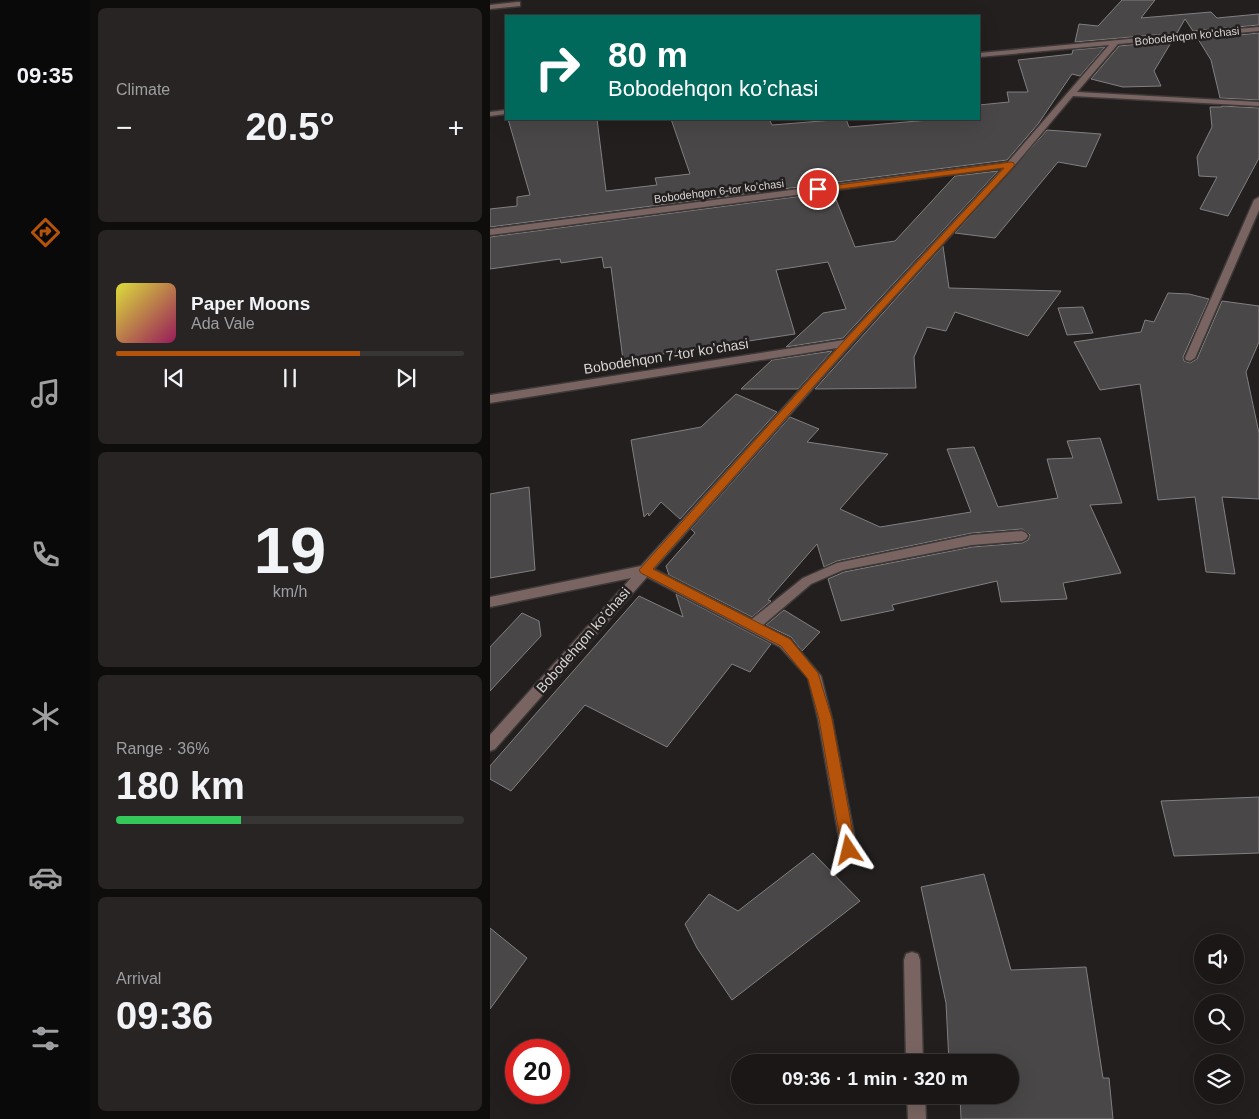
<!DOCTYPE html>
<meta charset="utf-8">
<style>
:root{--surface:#1a1716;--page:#272423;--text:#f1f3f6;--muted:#9f9fa1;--line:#383635;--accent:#b45309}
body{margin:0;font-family:Helvetica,sans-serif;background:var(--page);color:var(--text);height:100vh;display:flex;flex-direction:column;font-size:19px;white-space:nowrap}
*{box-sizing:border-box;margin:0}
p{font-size:16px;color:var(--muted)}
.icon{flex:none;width:28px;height:28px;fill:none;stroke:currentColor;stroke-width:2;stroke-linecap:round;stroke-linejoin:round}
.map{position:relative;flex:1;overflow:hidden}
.details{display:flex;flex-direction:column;gap:8px;padding:8px;background:#0e0d0c;width:400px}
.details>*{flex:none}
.banner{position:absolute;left:15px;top:15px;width:475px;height:105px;border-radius:0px;box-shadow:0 5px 20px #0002,0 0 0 1px var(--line);background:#00695c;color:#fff;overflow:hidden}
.controls{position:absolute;left:704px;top:934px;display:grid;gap:10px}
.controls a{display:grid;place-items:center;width:50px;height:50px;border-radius:50%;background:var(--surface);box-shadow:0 5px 20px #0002,0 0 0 1px var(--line);font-size:25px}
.speed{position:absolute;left:15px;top:1039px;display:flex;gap:10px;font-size:25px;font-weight:700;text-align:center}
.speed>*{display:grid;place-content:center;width:65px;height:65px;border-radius:50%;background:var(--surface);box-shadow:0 5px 20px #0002,0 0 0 1px var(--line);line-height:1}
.speed .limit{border:8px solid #d22;background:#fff;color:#111}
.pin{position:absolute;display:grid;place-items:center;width:42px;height:42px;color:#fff;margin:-21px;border:2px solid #fff;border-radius:50%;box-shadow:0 1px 5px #0007}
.me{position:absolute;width:55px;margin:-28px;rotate:350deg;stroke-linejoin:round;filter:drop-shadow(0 0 4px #0008)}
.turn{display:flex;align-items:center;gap:18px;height:105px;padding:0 20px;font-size:22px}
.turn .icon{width:65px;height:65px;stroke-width:2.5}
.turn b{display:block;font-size:35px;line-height:42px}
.big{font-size:38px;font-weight:700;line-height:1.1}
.details .tile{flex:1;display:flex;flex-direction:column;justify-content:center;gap:8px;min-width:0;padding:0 18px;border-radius:8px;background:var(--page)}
.details .dial{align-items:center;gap:0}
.dial b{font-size:65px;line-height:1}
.song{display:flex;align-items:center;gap:15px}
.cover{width:60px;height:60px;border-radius:8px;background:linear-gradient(135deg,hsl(60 70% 55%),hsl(330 70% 35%))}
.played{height:5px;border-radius:2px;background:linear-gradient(90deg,var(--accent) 70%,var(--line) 70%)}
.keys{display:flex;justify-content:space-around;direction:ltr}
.heat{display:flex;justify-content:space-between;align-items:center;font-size:28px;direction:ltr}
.charge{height:8px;border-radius:4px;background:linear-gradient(90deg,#34c759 36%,var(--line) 0)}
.trip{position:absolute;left:241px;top:1054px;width:288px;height:50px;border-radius:25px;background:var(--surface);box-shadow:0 5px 20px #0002,0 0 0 1px var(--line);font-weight:700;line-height:50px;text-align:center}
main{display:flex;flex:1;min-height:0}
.tabs{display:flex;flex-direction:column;width:90px;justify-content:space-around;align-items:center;background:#0a0909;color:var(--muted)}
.tabs .icon{width:35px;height:35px}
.tabs .on{color:var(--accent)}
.tabs b{font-size:22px;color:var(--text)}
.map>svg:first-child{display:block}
</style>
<main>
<nav class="tabs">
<b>09:35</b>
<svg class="icon on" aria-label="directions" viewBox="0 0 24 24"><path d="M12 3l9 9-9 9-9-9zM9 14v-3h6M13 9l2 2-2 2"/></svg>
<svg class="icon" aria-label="music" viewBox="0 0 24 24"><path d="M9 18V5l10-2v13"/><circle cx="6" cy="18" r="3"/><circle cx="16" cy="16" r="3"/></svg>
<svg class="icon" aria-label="phone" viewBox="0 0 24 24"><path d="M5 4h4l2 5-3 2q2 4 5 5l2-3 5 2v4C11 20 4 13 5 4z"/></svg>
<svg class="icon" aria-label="climate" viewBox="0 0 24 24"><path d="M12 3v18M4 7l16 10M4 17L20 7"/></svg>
<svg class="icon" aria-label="car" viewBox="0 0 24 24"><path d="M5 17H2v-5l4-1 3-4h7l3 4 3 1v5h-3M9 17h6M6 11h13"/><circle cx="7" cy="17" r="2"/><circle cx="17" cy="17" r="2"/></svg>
<svg class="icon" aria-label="filters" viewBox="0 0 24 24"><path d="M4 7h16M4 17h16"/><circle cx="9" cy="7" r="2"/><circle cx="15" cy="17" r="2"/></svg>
</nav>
<section class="details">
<div class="tile"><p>Climate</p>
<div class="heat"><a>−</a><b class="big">20.5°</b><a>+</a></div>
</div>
<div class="tile">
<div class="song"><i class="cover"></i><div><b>Paper Moons</b><p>Ada Vale</p></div></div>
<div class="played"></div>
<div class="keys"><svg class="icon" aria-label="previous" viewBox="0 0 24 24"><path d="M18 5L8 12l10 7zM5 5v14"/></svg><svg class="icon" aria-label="pause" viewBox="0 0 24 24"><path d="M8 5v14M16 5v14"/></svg><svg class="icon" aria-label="next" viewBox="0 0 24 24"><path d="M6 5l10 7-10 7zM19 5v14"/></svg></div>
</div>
<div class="tile dial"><b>19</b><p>km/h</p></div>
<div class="tile"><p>Range · 36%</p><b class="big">180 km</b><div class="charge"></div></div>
<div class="tile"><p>Arrival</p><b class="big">09:36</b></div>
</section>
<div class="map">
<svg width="769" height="1119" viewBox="0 0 769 1119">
<rect width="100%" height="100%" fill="#221f1e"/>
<g fill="#4a4749" stroke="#827f80">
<polygon points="632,0 665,0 651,18 721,12 727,18 769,14 769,25 703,31 695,19 687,33 585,42 589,24 608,26"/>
<polygon points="769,33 769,100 730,98 721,60 708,39"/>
<polygon points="682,41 664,71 671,86 633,87 601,79 629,46"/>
<polygon points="615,47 590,76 582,74 548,124 517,160 0,227 0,209 27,206 27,197 40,195 18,119 107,119 116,191 167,185 165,178 200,174 181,119 279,119 282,125 356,119 359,127 450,119 489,119 489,105 519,102 517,92 538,92 528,60 582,54 583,50"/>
<polygon points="732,106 769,108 769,158 738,216 710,209 727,177 709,176 707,157 722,127 720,107 732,107"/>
<polygon points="557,130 611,134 596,167 568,162 505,238 465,233"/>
<polygon points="508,171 353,338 296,347 333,313 356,309 338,262 286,270 305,334 133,360 121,267 114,268 112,257 71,263 70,259 0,269 0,237 343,192 365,247 405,241 465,176"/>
<polygon points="453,246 459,288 571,291 538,336 465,312 456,331 437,327 424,357 426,388 325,389"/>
<polygon points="678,293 699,294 719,299 693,357 694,361 700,363 707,359 732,301 769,306 769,342 756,372 769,433 769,499 732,497 745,574 716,572 705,497 668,500 650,384 610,390 584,342 651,332 655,320 664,322"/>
<polygon points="593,307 603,333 577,335 568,308"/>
<polygon points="342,351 308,389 251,389 282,360"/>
<polygon points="246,394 287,412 190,519 171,502 159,516 158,513 154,517 141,440 211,427"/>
<polygon points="300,417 329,429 317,442 398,454 350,509 390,527 481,512 457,449 484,447 508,507 568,498 557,459 583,458 577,441 610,438 632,503 600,505 631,573 573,583 577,599 511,602 507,581 402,605 404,610 351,621 338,579 354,572 482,547 532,543 538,540 540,535 532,529 482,533 347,561 334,567 327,544 278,600 281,601 262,617 179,575 176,566 205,533 201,529"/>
<polygon points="39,487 45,570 0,578 0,494"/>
<polygon points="186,594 281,644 260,672 242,664 177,747 95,705 21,791 0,779 0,766 149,596 193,617"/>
<polygon points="294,610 330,632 312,651 301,637 276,625"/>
<polygon points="32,613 49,621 51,636 0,691 0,647"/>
<polygon points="769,797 769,853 684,856 671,801"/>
<polygon points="323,853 370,901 242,1000 207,948 195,924 219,894 248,911"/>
<polygon points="494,874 521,970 596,967 613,1078 619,1078 623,1119 471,1119 470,1095 520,1095 520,1062 459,1062 456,1003 431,887"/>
<polygon points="0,928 37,958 0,1009"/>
</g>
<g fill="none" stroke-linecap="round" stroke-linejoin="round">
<g stroke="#3c3938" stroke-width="3">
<g id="minor">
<polygon points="27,2 30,2 30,6 0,9 0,5"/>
<polygon points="769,27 769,31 628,44 587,92 769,102 769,106 583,96 524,166 361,345 164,569 262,619 313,578 347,563 482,535 532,531 536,533 538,536 536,539 532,541 482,545 353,570 321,584 273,625 300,639 331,676 342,719 367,850 364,855 359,857 354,855 351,850 328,719 318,678 290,647 157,577 5,749 0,751 0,735 141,578 0,607 0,597 151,566 347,348 0,403 0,395 354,340 513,168 0,235 0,229 518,162 619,45 489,57 489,53"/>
<polygon points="16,110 16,114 0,116 0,112"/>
<polygon points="769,197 769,210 705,358 700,361 696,360 695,358 764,200"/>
<polygon points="422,952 428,954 430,960 433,1062 416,1062 414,960 416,954"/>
<polygon points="417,1095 435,1095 436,1119 418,1119"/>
</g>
</g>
<use href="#minor" fill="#796461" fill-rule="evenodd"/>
</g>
<polygon fill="#b45309" stroke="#753606" points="521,162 524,163 524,166 360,345 163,569 300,639 328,673 342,719 366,850 364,854 359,856 354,854 352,850 329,719 318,679 291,646 151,573 149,570 354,341 514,168 328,192 325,191 325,188"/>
<g text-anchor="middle" stroke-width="5" stroke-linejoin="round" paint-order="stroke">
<g font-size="11" fill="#d9d7d6" stroke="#221f1e">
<text transform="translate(697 36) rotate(-6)" y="4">Bobodehqon koʼchasi</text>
<text transform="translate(229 191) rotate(-7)" y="4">Bobodehqon 6-tor koʼchasi</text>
</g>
<g font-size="14" fill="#d9d7d6" stroke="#221f1e">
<text transform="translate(176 356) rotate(-9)" y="5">Bobodehqon 7-tor koʼchasi</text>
<text transform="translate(93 640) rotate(-49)" y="5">Bobodehqon koʼchasi</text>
</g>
</g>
</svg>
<div class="controls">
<a><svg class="icon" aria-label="sound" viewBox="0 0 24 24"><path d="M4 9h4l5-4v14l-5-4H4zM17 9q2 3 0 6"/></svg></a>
<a><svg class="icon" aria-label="search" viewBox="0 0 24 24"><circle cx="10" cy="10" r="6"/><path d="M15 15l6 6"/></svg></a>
<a><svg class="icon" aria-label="layers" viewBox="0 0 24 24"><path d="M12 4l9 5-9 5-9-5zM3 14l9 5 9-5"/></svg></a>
</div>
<div class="speed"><div class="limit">20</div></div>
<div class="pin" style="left:328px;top:189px;background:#d93025"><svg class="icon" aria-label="arrive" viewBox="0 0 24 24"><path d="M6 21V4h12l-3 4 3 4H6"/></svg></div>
<svg class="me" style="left:359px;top:850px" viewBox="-20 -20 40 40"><path d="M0-17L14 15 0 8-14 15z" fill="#b45309" stroke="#fff" stroke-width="4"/></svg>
<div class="trip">09:36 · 1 min · 320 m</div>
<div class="banner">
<div class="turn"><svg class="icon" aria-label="right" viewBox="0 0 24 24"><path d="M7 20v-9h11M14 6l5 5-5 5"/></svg><div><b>80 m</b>Bobodehqon koʼchasi</div></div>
</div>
</div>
</main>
